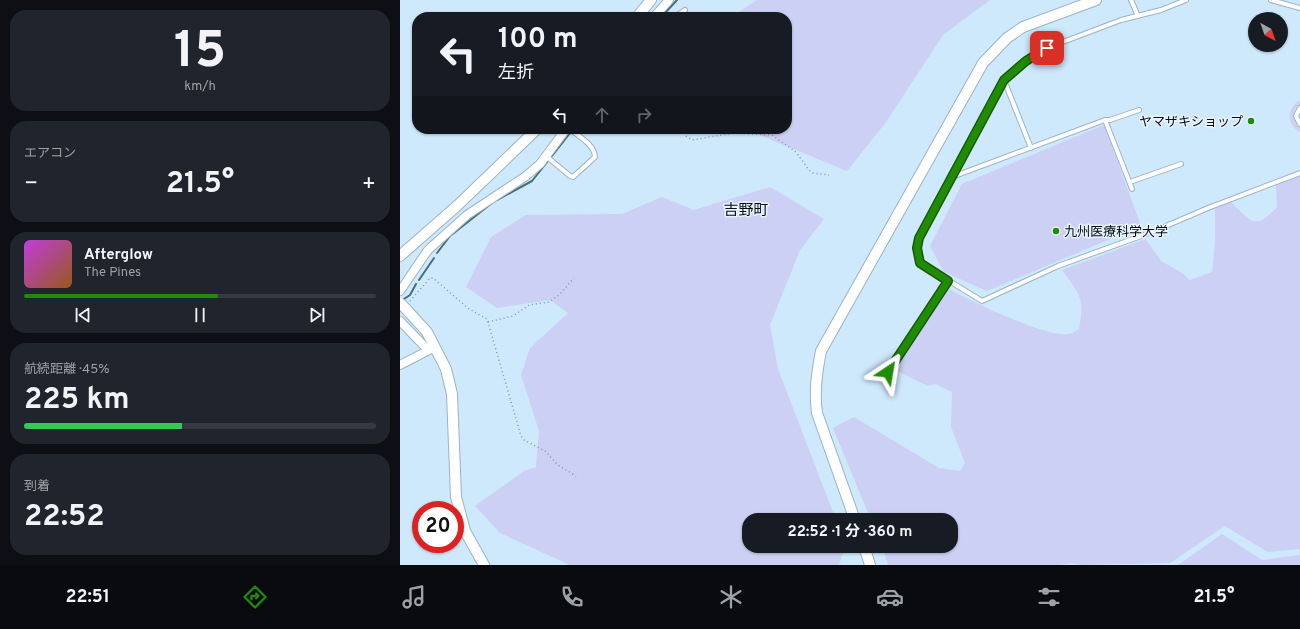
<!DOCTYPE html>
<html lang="ja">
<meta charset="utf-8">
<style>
:root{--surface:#171b24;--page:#20242c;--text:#f1f3f6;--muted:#9ea1a6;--line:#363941;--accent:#208b06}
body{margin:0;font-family:Overpass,"Noto Sans JP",sans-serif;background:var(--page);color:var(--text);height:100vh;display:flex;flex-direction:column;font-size:15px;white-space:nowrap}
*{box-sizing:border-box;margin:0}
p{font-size:13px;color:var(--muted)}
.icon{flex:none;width:22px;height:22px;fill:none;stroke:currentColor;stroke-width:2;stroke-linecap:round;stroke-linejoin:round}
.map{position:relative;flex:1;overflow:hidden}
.details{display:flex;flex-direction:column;gap:10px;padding:10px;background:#0d0f14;width:400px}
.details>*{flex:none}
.guide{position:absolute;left:12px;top:12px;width:380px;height:122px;border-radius:16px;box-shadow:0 1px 3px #0004;background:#171b24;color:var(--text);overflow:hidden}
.needle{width:26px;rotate:140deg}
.controls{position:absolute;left:848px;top:12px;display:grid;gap:8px}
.controls a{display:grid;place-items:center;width:40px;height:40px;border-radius:50%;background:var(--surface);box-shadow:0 1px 3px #0004;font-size:20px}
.speed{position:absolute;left:12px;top:501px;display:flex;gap:8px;font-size:20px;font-weight:700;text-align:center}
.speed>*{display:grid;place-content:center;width:52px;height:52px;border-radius:50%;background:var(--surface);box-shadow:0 1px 3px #0004;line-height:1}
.speed .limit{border:6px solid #d22;background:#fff;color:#111}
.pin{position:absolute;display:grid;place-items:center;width:34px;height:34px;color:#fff;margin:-17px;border-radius:8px;box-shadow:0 2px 6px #0006}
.me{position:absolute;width:44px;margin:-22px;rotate:33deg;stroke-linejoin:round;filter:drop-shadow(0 0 3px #0008)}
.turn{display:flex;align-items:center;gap:14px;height:84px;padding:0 20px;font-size:18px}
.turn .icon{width:52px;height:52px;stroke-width:2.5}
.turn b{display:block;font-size:28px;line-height:34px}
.lanes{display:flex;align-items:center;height:38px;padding:0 20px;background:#0003;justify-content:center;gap:20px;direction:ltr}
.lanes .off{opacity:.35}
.big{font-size:30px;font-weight:700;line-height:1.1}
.details .widget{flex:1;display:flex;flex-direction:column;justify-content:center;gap:6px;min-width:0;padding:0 14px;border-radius:16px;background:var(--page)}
.details .dial{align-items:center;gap:0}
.dial b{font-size:52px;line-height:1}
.song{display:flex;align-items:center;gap:12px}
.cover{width:48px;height:48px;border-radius:6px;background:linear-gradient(135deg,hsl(290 70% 55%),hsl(30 70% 35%))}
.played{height:4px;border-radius:2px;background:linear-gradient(90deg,var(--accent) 55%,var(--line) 55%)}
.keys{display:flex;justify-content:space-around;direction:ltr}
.heat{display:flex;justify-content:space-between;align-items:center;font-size:22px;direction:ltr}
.charge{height:6px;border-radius:3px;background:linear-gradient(90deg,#34c759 45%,var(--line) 0)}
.trip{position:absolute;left:342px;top:513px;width:216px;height:40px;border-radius:16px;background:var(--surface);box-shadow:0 1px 3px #0004;font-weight:700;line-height:40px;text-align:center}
.dock{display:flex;height:64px;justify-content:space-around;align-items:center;background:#090b0e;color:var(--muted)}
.dock .icon{width:28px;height:28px}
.dock .selected{color:var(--accent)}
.dock b{font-size:18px;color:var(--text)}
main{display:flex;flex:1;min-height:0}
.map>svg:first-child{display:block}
</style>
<main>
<section class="details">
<div class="widget dial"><b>15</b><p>km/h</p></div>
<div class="widget"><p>エアコン</p>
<div class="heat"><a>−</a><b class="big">21.5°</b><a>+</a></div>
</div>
<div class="widget">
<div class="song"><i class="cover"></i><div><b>Afterglow</b><p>The Pines</p></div></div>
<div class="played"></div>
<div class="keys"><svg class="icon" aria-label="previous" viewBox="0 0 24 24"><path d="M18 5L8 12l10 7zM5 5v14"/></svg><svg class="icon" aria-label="pause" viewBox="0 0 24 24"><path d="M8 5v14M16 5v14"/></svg><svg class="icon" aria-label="next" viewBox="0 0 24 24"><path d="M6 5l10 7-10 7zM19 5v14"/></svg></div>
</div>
<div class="widget"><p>航続距離 · 45%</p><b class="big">225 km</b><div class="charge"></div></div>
<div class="widget"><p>到着</p><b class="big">22:52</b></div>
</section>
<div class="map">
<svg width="900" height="565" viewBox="0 0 900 565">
<rect width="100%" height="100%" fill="#cee8fc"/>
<g fill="#cbd0f4">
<polygon points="357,0 590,0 543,35 486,122 447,171 345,129 387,129 387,17 331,17"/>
<path d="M900 100V105L895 110 894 119 900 128V132C886 124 887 108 900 100Z"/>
<polygon points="704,125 741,226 587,291 544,272 530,246 562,184"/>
<path d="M900 175V549L868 552 825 526 770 563 680 565 671 563 660 565H488L482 546H551V520H471L433 428 454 417 539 468 560 471 565 463 551 427 552 392 535 384 528 386 493 369 549 289C571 301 646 338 669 334 672 334 676 330 679 329 685 297 680 295 662 270L746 239 761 261 782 273 790 280 812 272 815 243V209L831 202C851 222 855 231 877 207L876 185Z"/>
<polygon points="370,187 424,219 400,250 370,325 378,369 436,520 349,520 349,546 445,546 439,565 170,565 100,533 75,506 124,471 136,467 139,431 121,375 130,348 168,313 150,300 97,308 66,287 91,237 126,215 222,214 262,197 294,210"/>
<polygon points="822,534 862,560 900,555 900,565 778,565"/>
</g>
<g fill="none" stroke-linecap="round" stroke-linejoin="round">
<g stroke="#457074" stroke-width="2">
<polyline points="265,13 277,0"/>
<polyline points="152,156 170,133"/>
<polyline points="97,200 132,181 148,161"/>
<polyline points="37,253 50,236 92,203"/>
<polyline points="19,280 34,258"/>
<polyline points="4,299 10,295 16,284"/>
</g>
<g stroke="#9ab3c6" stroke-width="6">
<g id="service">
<polyline points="731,0 738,16"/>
<polyline points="786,0 761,10 721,20 647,48 626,61 604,80 519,238 517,249 520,263 582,301 658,266 752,232 808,208 900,173"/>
<polyline points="871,0 900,8"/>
<polyline points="275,17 285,10"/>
<polyline points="604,80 631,148"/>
<polyline points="900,108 896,116 900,124"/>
<polyline points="705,120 732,189"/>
<path d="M146 156 170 176 173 177 195 157C195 145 178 136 170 129"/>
<polyline points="552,177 705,120 710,120 739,110"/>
<polyline points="730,182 781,164"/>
<polyline points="488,372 548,281"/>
</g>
</g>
<g stroke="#9ab3c6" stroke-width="10">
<g id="minor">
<polyline points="254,17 269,0"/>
<polyline points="0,291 28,250 67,215 126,176 140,164 166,129"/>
<polyline points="0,321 28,350"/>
<polyline points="0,365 33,348"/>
</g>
</g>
<g stroke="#9ab3c6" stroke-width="12">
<g id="tertiary">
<polyline points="237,17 251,0"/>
<polyline points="0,256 58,205 137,129"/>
<polyline points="6,309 27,332 46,369 52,394 56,497 65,531 84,565"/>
<path d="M455 520 417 413C414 391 417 372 421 351L583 63 607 38 623 27 696 0"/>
<polyline points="464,546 470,565"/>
</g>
</g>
<g stroke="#8498a7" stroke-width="1.5" stroke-dasharray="1 3" stroke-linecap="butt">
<polyline points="186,129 187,135"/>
<polyline points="282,129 286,136 292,140 334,133 372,135 396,152 409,170 413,173 429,175"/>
<polyline points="10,301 30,278 33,278 69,309 87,319 121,436 124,440 145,451 158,465 176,476"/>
<polyline points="88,322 113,316 129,305 149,302 159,295 174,278"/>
</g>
<use href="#service" stroke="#fff" stroke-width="4"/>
<use href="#minor" stroke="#fff" stroke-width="8"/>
<use href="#tertiary" stroke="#fff" stroke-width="10"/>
<g stroke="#9ab3c6" stroke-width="12" stroke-linecap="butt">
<polyline id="tertiary-bridge" points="0,303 6,309"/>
</g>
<use href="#tertiary-bridge" stroke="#fff" stroke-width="10"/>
</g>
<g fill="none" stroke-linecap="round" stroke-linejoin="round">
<g stroke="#155a04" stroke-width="10">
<polyline id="route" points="488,372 548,281 520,263 517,248 519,238 604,80 626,61 647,48"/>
</g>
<use href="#route" stroke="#208b06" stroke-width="7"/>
</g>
<g fill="#208b06" stroke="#e9f3fb" stroke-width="1.5">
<circle cx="851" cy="121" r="4"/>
<circle cx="656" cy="231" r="4"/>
</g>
<g text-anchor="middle" stroke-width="3" stroke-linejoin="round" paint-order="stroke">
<g font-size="13" fill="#050d14" stroke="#e9f3fb" text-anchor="end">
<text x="843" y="126">ヤマザキショップ</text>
<text x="664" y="236" text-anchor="start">九州医療科学大学</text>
</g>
<g font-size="15" fill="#050d14" stroke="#e9f3fb">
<text x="346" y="215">吉野町</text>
</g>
</g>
</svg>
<div class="controls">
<a><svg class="needle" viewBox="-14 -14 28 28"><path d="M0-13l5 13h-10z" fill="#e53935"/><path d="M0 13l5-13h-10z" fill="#9ea1a6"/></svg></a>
</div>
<div class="speed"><div class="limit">20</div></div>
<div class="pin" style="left:647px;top:48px;background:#d93025"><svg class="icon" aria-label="arrive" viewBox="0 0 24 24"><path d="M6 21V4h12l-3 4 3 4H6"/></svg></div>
<svg class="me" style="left:488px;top:372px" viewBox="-20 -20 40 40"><path d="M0-17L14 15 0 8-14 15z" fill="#208b06" stroke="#fff" stroke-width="4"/></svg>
<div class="trip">22:52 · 1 分 · 360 m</div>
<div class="guide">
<div class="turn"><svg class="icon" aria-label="left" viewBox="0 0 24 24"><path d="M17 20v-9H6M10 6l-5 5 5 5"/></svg><div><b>100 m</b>左折</div></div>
<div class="lanes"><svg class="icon" aria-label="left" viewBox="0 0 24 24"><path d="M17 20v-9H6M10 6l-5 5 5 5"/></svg><svg class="icon off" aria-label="ahead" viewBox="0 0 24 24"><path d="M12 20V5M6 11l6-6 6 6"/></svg><svg class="icon off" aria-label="right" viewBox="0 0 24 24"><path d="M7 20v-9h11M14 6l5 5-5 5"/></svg></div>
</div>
</div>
</main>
<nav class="dock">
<b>22:51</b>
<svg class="icon selected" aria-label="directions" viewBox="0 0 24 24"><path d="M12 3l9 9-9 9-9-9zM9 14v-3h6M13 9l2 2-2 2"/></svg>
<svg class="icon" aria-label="music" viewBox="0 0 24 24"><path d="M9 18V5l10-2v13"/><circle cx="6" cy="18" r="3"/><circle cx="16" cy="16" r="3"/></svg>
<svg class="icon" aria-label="phone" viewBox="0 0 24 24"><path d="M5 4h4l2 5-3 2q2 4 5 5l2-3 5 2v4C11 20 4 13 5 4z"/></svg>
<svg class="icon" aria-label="climate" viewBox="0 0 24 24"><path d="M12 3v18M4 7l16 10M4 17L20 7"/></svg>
<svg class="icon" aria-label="car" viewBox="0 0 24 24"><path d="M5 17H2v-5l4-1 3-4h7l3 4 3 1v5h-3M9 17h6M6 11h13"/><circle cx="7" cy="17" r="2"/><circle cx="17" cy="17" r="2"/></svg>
<svg class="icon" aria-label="filters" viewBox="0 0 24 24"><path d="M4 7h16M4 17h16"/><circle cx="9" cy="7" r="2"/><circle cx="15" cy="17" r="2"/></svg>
<b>21.5°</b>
</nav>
